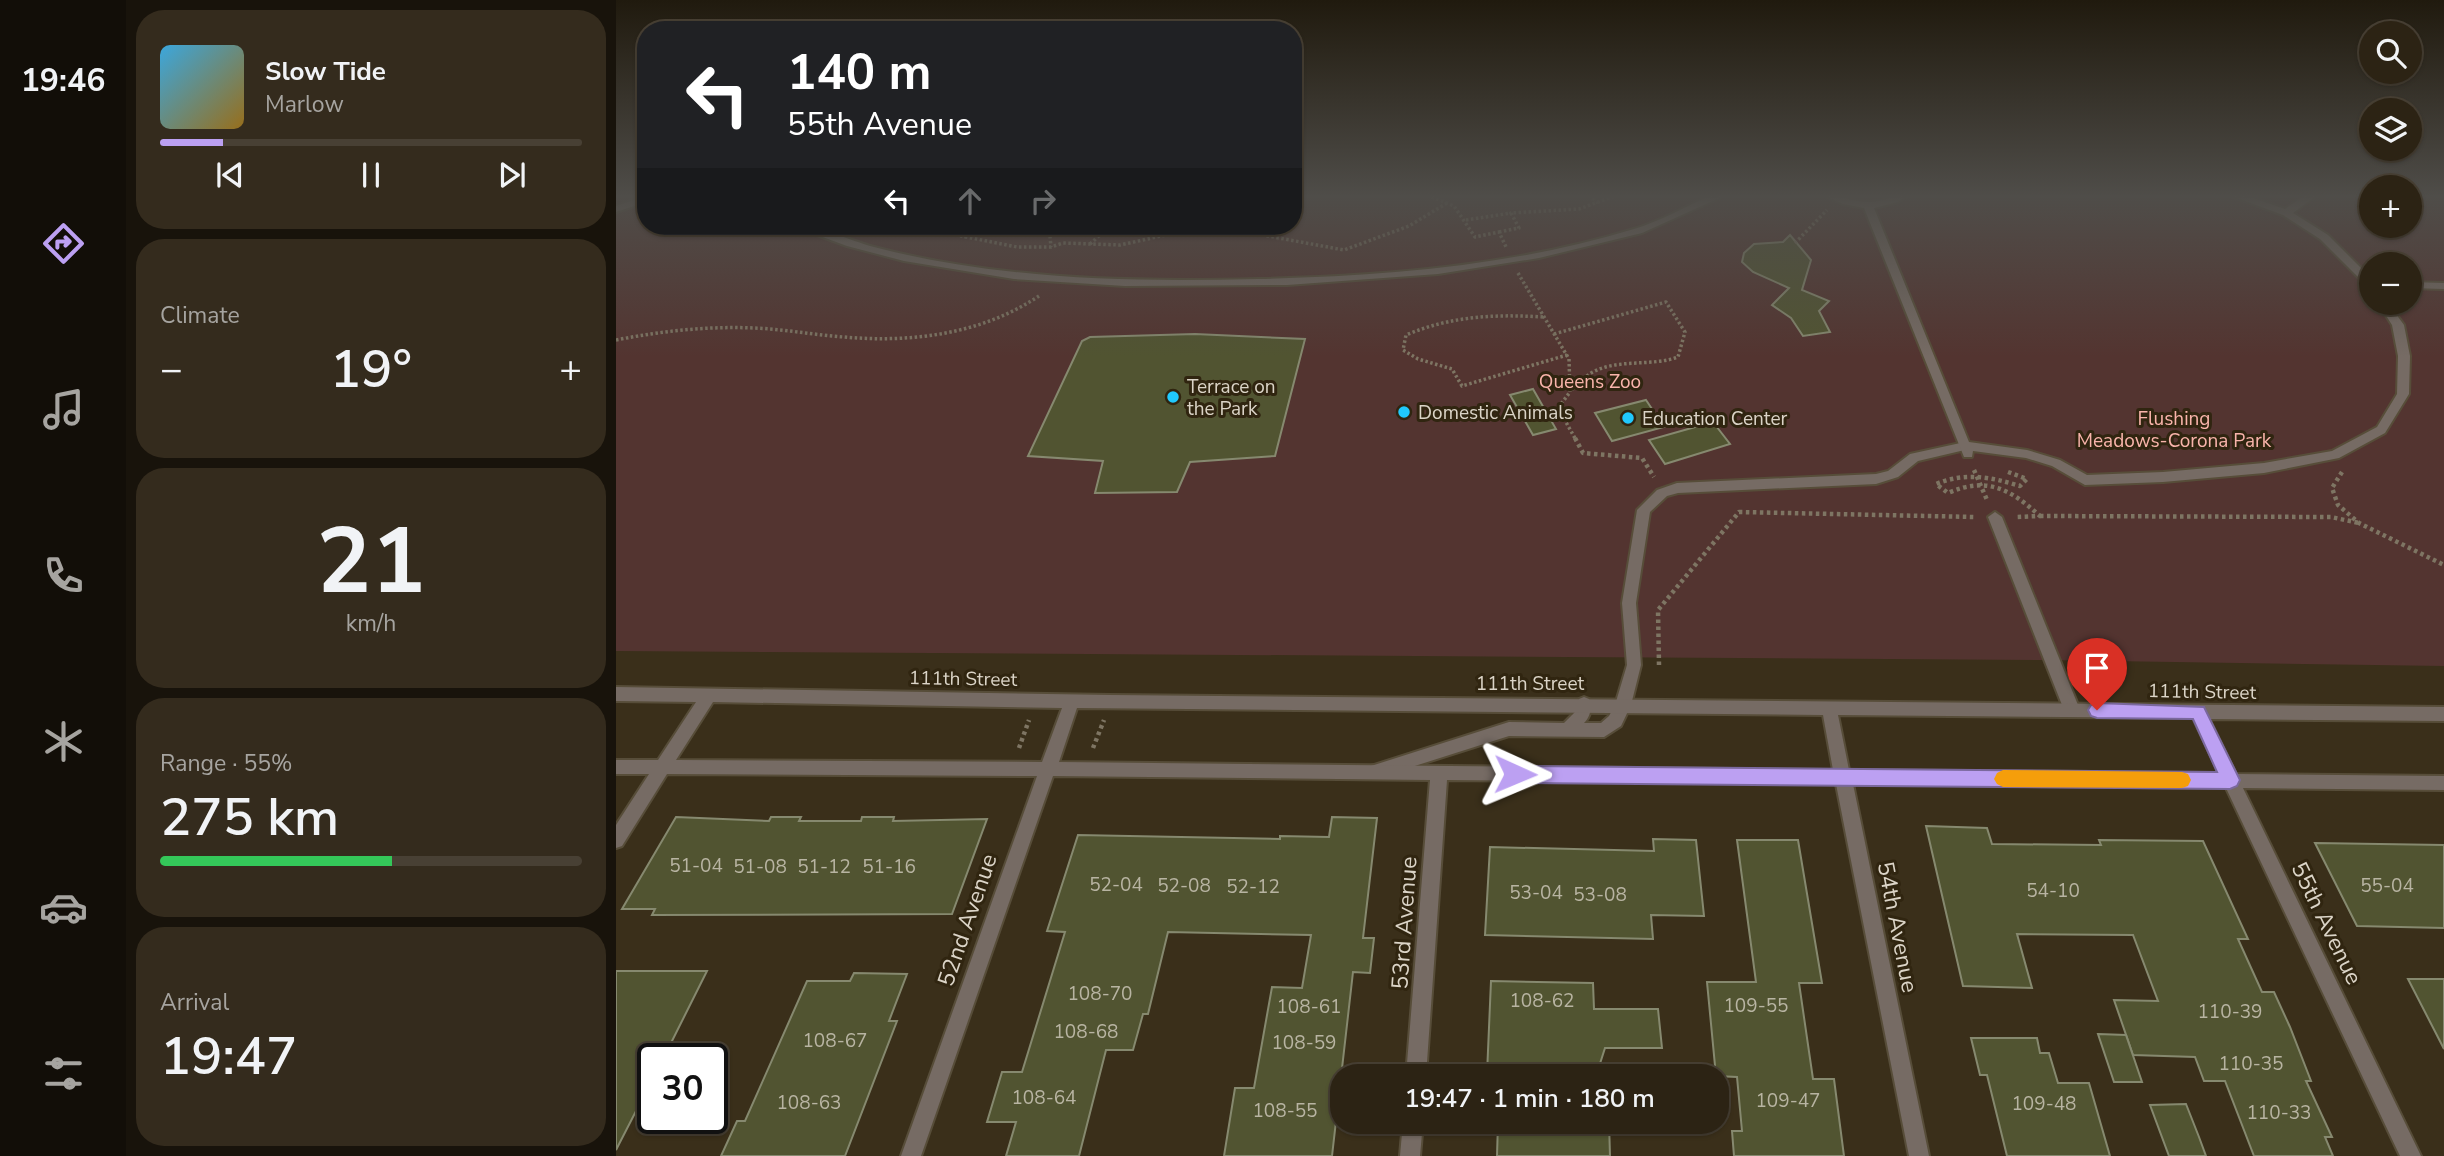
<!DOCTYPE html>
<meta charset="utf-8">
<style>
:root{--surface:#2c2314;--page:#342b1d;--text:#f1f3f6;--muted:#a6a4a0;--line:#484034;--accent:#bca0f2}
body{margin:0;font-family:"Nunito Sans",sans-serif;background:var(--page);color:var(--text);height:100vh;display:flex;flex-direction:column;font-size:26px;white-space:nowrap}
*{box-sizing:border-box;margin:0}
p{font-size:23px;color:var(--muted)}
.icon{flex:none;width:38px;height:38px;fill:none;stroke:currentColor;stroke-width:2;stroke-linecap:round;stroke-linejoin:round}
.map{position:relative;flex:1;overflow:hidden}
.details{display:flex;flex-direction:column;gap:10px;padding:10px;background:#18130b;width:490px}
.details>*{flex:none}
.hud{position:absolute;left:21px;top:21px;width:665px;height:214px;border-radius:28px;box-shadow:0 2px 5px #0004,0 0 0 2px var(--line);background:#202124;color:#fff;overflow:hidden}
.controls{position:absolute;left:1743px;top:21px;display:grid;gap:14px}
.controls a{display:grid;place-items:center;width:63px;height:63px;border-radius:50%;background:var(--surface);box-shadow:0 2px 5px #0004,0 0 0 2px var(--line);font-size:35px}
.speed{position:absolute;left:21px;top:1043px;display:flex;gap:14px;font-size:35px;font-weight:700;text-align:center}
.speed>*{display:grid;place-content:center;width:91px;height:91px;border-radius:50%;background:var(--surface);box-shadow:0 2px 5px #0004,0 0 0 2px var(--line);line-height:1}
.speed .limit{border:4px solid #111;border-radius:10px;background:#fff;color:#111}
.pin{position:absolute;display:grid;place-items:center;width:60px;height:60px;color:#fff;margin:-72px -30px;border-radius:50% 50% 50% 0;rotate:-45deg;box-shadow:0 0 7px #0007}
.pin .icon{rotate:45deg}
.me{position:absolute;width:77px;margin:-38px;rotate:91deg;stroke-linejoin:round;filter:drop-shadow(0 0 5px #0008)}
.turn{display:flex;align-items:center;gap:24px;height:147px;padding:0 35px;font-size:32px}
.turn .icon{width:91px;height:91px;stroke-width:2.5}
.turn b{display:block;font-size:49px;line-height:60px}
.lanes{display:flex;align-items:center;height:66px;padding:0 35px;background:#0003;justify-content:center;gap:35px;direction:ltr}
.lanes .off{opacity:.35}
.big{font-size:52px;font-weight:600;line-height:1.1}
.details .widget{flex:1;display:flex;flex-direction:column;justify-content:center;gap:10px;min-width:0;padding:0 24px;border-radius:28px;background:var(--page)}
.details .dial{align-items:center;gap:0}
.dial b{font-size:91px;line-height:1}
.song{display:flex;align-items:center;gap:21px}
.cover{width:84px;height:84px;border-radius:10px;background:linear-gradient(135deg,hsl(200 70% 55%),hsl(40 70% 35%))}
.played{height:7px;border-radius:4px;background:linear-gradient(90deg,var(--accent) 15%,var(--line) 15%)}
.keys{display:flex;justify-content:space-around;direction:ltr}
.heat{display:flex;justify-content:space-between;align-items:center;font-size:38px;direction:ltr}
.charge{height:10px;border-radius:5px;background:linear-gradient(90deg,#34c759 55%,var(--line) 0)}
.trip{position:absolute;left:714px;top:1064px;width:399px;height:70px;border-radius:28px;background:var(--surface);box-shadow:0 2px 5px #0004,0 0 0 2px var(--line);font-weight:600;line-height:70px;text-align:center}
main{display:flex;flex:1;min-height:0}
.tabs{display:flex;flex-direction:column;width:126px;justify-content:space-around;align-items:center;background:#120e08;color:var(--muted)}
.tabs .icon{width:49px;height:49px}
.tabs .active{color:var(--accent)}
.tabs b{font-size:32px;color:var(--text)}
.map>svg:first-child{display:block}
</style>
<main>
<nav class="tabs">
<b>19:46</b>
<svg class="icon active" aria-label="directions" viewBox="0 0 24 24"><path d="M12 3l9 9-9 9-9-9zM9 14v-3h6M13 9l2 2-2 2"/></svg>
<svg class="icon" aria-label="music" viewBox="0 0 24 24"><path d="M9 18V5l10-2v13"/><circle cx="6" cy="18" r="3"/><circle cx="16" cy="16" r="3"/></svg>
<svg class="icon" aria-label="phone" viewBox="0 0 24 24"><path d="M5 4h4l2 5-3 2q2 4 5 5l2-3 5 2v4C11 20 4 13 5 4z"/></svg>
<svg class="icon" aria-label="climate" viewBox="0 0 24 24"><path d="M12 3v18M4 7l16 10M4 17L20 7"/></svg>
<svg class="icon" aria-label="car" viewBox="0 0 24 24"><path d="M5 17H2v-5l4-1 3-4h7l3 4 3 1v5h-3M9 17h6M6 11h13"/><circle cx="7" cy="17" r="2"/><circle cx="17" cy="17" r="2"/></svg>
<svg class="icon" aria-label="filters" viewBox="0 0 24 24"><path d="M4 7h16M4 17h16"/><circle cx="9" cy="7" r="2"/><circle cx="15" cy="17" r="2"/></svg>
</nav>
<section class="details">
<div class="widget">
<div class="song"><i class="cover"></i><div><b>Slow Tide</b><p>Marlow</p></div></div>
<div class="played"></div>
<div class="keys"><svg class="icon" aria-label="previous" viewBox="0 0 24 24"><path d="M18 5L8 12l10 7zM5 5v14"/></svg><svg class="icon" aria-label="pause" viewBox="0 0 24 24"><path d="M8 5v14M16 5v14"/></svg><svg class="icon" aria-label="next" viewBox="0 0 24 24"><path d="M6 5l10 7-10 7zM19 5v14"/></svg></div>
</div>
<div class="widget"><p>Climate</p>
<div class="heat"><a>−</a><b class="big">19°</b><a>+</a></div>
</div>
<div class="widget dial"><b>21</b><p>km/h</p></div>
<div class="widget"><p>Range · 55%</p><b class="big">275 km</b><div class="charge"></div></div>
<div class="widget"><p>Arrival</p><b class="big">19:47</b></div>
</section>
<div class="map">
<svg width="1828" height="1156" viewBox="0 0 1828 1156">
<rect width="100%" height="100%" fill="#3a2f1a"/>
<path fill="#533430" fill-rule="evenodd" d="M0 195H30V226H677V195H1755V226H1794V195H1828V666L1428 660 0 651ZM1755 264H1794V303H1755Z"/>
<g fill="#515431" stroke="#86896f" stroke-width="2">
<polygon points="1174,235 1195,260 1186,290 1213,301 1203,311 1214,332 1187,336 1175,318 1156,305 1173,288 1137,272 1126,262 1128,253 1138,244 1167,242"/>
<polygon points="579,334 689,339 659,456 574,462 561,492 479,493 487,461 412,456 466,341 474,337"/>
<polygon points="917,389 940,429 917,435 894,395"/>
<polygon points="1030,400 1048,427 996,441 979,413"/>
<polygon points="1097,422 1114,444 1049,464 1033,440"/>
<polygon points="60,817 153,821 155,817 185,817 183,821 245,821 246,817 278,817 277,821 371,819 336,914 36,915 39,909 6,909"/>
<polygon points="716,817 761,818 747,938 758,938 754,973 737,972 716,1156 608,1156 619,1088 638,1088 656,987 686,988 695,935 552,932 532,1014 527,1014 517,1050 490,1050 463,1156 390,1156 400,1122 371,1122 386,1072 406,1072 449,932 431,931 462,835 664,839 664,836 713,837"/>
<polygon points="1310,826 1371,828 1376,844 1485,845 1483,840 1587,841 1632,939 1622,939 1646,992 1658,992 1674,1027 1695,1081 1690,1081 1716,1137 1709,1137 1717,1156 1638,1156 1609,1081 1588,1081 1579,1057 1517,1055 1498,1000 1542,1001 1517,935 1401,934 1416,988 1347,986"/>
<polygon points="1037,839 1080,840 1088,916 1035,915 1037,939 869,935 874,847 1038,851"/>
<polygon points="1182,840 1206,983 1183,983 1197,1079 1218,1079 1228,1156 1118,1156 1116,1131 1126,1131 1121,1077 1100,1076 1091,982 1140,982 1121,840"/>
<polygon points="1699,843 1828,845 1828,928 1741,926"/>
<polygon points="0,971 91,971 47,1059 37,1059 37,1078 0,1150"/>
<polygon points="238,973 291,974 273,1021 281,1021 229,1156 105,1156 121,1121 129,1121 191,981 234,981"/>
<polygon points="1792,979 1828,979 1828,1049"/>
<polygon points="875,981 977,983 978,1009 1042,1009 1046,1048 989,1048 980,1076 871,1074"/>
<polygon points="1482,1034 1510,1035 1526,1082 1498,1082"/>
<polygon points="1355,1038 1421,1038 1424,1053 1433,1053 1442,1083 1473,1083 1494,1156 1391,1156 1371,1075 1364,1075"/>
<polygon points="1570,1104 1583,1137 1590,1156 1553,1156 1534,1105"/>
<polygon points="882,1122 993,1122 994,1156 881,1156"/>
</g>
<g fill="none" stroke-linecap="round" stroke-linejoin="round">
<g stroke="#574d39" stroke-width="4">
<path id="service" d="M1349 442 1353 443 1355 446 1353 449 1302 461 1282 477 1260 484 1062 493 1051 496 1034 512 1020 603 1025 665 1015 705 1005 726 988 737 893 736 761 778 755 776 753 771 755 766 893 722 948 723 959 712 963 699 968 697 973 699C977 707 974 717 968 723H985L993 716 999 705 1011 665 1006 603 1021 510 1041 490 1061 483 1260 474 1272 471 1294 454Z"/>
</g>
<g stroke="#574d39" stroke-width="4">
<g id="pedestrian">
<path d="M1096 195H1110L1026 233 923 258 822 274 671 285 509 286 398 279 288 261 231 246 177 226C204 225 232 240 258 247 304 259 351 267 399 272 479 281 561 281 642 279 768 276 897 266 1018 229 1045 221 1070 206 1096 195Z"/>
<path d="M1207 195C1223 195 1237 202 1253 202 1267 202 1278 195 1292 195L1282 202 1258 208 1353 442 1411 450 1444 460 1471 475 1547 472 1648 463 1716 451 1761 427 1781 394 1782 356 1776 325 1762 303H1772L1788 325 1794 356 1793 394 1769 433 1723 458 1648 473 1547 482 1469 485 1436 466 1410 458 1357 451 1356 457H1348L1248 208 1227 204Z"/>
<polygon points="1613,195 1628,195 1669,209 1689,195 1701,195 1677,213 1712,235 1755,278 1755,287 1751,286 1704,239 1667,215"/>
<polygon points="30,196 30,202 0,212 0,206"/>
<polygon points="1794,282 1828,283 1828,289 1794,288"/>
<polygon points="1379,512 1386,517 1464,710 1461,715 1456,717 1451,715 1448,710 1372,517"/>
</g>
</g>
<g stroke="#574d39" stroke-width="4">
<g id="minor">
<path d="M0 687 495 695 1828 707V721L1593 719 1620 774 1828 776V790L1627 788 1805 1156H1784L1610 788 1237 784 1313 1156H1293L1220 784 831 780 810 1076H790L814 780 437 776 305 1156H285L421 776 51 774 6 846 0 848V825L33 774H0V760H42L80 702 0 701ZM97 702 446 708 426 762 60 760ZM461 708 1207 715 1217 770 443 762ZM1222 715 1577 718 1603 773 1233 770Z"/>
<polygon points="787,1122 807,1122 804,1156 784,1156"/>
</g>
</g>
<g stroke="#7e7563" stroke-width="3.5" stroke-dasharray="2.5 2.5" stroke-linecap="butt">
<polyline points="811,195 838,206 859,237 883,232 890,247"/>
<polyline points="973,195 982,203"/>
<polyline points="850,220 895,213"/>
<polyline points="295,226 401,247 435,247 447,243 504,245 591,226"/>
<polyline points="433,226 435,247"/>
<polyline points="547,226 554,233"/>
<polyline points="586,229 625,231 728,250 793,226 831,203"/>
<polyline points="883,232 903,228 895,213 963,209 1001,195"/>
<polyline points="348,237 377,226"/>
<polyline points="1179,243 1211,210"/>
<polyline points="474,244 494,226"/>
<polyline points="902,273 953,359 954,392 942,408 960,440"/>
<path d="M927 317C879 314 835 316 790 335L787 350 802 359 836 369 846 386 951 355"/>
<path d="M938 334 1050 302 1069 332 1062 357C1035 367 1001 358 975 373 968 378 961 385 954 391"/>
<path d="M0 340C46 331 91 326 138 328 168 329 198 335 228 337 296 343 366 334 423 296"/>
</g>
<g stroke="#7e7563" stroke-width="4.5" stroke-dasharray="3.5 3.5" stroke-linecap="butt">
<polyline points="959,438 967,453 1026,458 1038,477"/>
<polyline points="1358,470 1371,500"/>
<path d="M1392 472 1411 479 1404 486C1375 477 1349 472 1320 484L1332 493C1371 476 1394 489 1424 516L1400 517"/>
<polyline points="1726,472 1716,488 1722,505 1743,523 1828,565"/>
<polyline points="1424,516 1715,517 1743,523"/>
<polyline points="1043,665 1042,610 1123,512 1359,517"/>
<polyline points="403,748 413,720"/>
<polyline points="477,748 488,720"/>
</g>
<use href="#service" fill="#766b64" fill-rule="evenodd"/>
<use href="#pedestrian" fill="#766b64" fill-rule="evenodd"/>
<use href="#minor" fill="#766b64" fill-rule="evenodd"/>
</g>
<linearGradient id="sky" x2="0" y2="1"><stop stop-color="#201a0e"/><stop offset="0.55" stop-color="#4f4d49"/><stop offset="1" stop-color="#4f4d49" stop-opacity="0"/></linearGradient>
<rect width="1828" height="357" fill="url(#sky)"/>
<polygon fill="#bca0f2" stroke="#7a689d" stroke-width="2" points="1481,703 1588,707 1624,780 1621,786 1614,789 899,783 893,780 890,774 893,768 899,766 1601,772 1577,719 1481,718 1475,716 1472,710 1475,705"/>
<polygon fill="#f59e0b" points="1387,770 1566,772 1572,774 1575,780 1572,786 1566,788 1387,787 1381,784 1378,779 1381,773"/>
<g fill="#20c9fd" stroke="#302510" stroke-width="2.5">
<circle cx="557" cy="397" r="7"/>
<circle cx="788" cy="412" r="7"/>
<circle cx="1012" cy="418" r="7"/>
</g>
<g text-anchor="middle" stroke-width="6" stroke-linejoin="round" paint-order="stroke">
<g font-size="19" fill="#f9b4ab" stroke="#302510">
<text x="974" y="388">Queens Zoo</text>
<text x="1558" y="425">Flushing<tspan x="1558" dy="22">Meadows-Corona Park</tspan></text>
</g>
<g font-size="19" fill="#dbd4c7" stroke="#302510" text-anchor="start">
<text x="571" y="393">Terrace on<tspan x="571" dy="22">the Park</tspan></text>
<text x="802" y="419">Domestic Animals</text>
<text x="1026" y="425">Education Center</text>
</g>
<g font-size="19" fill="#dbd4c7" stroke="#302510">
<text transform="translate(347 678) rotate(1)" y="7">111th Street</text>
<text x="914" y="690">111th Street</text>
<text transform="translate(1586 691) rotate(1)" y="7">111th Street</text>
</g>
<g font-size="19" fill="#b8b4a2">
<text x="80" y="872">51-04</text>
<text x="144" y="873">51-08</text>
<text x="208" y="873">51-12</text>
<text x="273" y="873">51-16</text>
<text x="500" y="891">52-04</text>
<text x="568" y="892">52-08</text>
<text x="1771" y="892">55-04</text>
<text x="637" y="893">52-12</text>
<text x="1437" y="897">54-10</text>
<text x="920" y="899">53-04</text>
<text x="984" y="901">53-08</text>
<text x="484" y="1000">108-70</text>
<text x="926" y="1007">108-62</text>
<text x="1140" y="1012">109-55</text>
<text x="693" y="1013">108-61</text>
<text x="1614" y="1018">110-39</text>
<text x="470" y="1038">108-68</text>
<text x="219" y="1047">108-67</text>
<text x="688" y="1049">108-59</text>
<text x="1635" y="1070">110-35</text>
<text x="428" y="1104">108-64</text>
<text x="1172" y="1107">109-47</text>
<text x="193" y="1109">108-63</text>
<text x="1428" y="1110">109-48</text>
<text x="669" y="1117">108-55</text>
<text x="1663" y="1119">110-33</text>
</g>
<g font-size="23" fill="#dbd4c7" stroke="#302510">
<text transform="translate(351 920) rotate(-71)" y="8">52nd Avenue</text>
<text transform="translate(788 923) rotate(-86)" y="8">53rd Avenue</text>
<text transform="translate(1711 923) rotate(64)" y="8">55th Avenue</text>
<text transform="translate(1282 927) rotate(79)" y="8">54th Avenue</text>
</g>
</g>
</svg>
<div class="controls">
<a><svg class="icon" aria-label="search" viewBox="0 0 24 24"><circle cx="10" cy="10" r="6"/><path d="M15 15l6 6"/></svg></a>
<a><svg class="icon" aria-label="layers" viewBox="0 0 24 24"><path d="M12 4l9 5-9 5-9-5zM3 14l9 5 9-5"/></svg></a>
<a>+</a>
<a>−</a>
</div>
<div class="speed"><div class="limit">30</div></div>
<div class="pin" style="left:1481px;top:710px;background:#d93025"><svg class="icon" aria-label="arrive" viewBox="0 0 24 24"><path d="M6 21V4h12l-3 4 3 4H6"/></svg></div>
<svg class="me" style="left:899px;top:774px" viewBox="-20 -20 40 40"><path d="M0-17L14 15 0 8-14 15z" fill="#bca0f2" stroke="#fff" stroke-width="4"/></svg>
<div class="trip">19:47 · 1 min · 180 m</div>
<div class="hud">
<div class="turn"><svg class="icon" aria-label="left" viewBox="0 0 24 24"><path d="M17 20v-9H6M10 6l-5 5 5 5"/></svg><div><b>140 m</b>55th Avenue</div></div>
<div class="lanes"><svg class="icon" aria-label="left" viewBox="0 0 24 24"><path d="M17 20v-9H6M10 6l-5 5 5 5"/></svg><svg class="icon off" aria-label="ahead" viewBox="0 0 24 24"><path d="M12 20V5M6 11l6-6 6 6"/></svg><svg class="icon off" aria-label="right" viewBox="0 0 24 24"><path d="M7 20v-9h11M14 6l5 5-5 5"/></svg></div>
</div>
</div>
</main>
